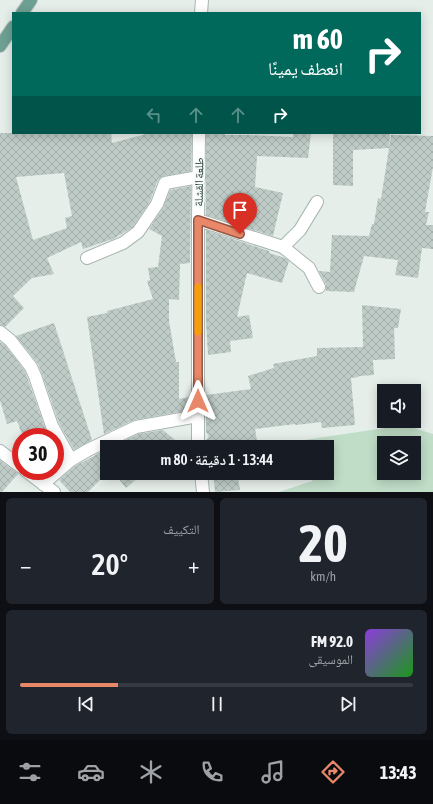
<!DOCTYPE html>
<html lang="ar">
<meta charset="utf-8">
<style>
:root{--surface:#171b24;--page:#20242c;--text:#f1f3f6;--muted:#9ea1a6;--line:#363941;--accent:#e98869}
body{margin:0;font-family:"Asap Condensed","Noto Naskh Arabic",sans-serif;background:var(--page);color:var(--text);direction:rtl;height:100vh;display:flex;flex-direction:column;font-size:15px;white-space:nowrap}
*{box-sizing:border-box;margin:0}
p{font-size:13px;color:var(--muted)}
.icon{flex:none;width:22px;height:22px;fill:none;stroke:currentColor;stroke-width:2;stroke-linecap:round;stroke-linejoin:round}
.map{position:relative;height:492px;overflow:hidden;direction:ltr}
.panel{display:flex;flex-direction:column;gap:6px;padding:6px;background:#0d0f14;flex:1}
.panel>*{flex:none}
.banner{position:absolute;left:12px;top:12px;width:409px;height:122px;border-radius:0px;box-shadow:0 2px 10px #0003;direction:rtl;background:#00695c;color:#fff;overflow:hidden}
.buttons{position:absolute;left:377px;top:384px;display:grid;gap:8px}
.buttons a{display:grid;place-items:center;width:44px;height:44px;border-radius:0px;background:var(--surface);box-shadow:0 2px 10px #0003;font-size:20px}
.speed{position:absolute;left:12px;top:428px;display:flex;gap:8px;font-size:20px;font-weight:700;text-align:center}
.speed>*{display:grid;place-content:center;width:52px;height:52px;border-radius:50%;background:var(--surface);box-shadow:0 2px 10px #0003;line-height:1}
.speed .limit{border:6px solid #d22;background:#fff;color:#111}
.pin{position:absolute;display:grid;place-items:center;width:34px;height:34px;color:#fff;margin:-41px -17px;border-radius:50% 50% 50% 0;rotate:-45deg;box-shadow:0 0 4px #0007}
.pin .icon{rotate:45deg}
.me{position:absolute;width:44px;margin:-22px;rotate:0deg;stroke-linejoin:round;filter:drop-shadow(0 0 3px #0008)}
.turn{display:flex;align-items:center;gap:14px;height:84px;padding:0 12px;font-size:18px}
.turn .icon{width:52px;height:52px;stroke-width:2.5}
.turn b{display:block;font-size:28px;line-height:34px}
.lanes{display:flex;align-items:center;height:38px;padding:0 12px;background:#0003;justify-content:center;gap:20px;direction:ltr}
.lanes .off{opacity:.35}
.big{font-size:30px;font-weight:600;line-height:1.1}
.panel .card{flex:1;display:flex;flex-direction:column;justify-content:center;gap:6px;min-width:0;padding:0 14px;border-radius:6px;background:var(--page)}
.panel .dial{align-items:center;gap:0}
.dial b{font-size:52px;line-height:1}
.song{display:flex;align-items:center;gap:12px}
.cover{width:48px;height:48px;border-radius:6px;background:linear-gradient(135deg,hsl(270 70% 55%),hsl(120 70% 35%))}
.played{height:4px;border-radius:2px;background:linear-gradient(90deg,var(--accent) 25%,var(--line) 25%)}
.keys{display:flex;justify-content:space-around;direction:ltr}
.heat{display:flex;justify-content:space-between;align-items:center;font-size:22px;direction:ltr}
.panel .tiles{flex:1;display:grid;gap:6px;grid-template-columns:1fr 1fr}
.card:last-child{grid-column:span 2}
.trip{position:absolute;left:100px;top:440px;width:234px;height:40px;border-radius:0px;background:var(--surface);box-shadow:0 2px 10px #0003;font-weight:600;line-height:40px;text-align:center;direction:rtl}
.dock{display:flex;height:64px;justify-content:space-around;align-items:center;background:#090b0e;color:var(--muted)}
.dock .icon{width:28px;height:28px}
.dock .on{color:var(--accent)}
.dock b{font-size:18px;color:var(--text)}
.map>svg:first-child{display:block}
</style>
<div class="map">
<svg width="433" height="492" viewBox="0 0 433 492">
<defs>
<pattern id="building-cross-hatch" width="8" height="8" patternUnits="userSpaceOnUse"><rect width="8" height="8" fill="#becbc6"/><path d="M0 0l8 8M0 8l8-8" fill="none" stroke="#a3afab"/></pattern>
</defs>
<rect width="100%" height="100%" fill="#e6eeea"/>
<path fill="#c0ddc8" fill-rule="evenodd" d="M405 425 433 434V492H279L312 481 311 473H327V447H306L304 440ZM384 443H414V473H384Z"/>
<g fill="url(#building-cross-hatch)" fill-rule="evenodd">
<path d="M0 133H111L112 143 150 133H192L191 171 164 176 160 178 158 180 150 201 133 227 113 239 83 249 81 242 47 258 54 274 32 278 13 296 24 308 5 327 0 325ZM64 173 72 216 65 218 67 228 33 240 16 177Z"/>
<polygon points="206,133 225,133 225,135 246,135 293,137 293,133 311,133 308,158 257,156 255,187 283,193 273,236 206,215"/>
<polygon points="333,133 390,133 389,148 353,150 353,186 333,185"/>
<polygon points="391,135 433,136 433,167 425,212 429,212 426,225 433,225 433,249 422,248 418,278 395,275 398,260 364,256 354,292 326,291 326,284 319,271 330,272 332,235 369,236 372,224 374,224 378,198 381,199"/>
<polygon points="191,186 190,263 180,264 179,300 169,299 169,321 176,362 179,362 179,399 190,397 190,410 134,420 104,434 87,317 107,313 107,311 153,299 147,281 150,280 148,268 158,267 162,236 149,229 163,208 170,190"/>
<polygon points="206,230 269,251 269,253 285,258 289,261 282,283 247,273 237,317 249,315 253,338 230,341 231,352 208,355 206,322"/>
<polygon points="362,305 401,309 398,328 394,328 395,359 373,360 374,375 359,376 359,377 351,378 355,425 322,428 321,422 296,425 295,424 255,429 258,447 206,447 206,441 209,436 206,432 206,395 251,389 248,376 274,368 273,364 317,356 317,348 363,347"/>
<polygon points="54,323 92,440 74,450 59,423 42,374 38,364 16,336"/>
<polygon points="0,342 5,345 25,371 45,428 50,437 23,437 17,421 7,424 0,400"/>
<polygon points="163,430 180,444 176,447 112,447 138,434"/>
<polygon points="55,447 61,458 55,464"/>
<polygon points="107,449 107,473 88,492 70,492 59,480 75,466 92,457"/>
<polygon points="0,460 18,474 2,492 0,492"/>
<polygon points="114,473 144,473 126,488"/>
<polygon points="213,473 251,473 251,476 238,477 240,490 215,492"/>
</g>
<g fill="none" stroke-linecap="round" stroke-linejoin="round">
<g stroke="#a9b6b1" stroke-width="14">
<g id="minor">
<polyline points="201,13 202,0"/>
<polyline points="198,220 283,247 300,230 317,202"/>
<polyline points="283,247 309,268 319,287"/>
<polyline points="87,258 123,243 138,232 157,204 165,183 199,177"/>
<polyline points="0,332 10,340 31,367 35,376 41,394 52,426 71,460"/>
<polyline points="198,447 198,220 199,133"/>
<polyline points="0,451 21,467"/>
<polyline points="26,471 54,492"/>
<polyline points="201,473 203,492"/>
<polyline points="43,484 71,460 88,450 136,427 198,416"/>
</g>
</g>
<g stroke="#c2c9c7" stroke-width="14">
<g id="major">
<polyline points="22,13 31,0"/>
<polyline points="0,46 13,27"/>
</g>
</g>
<use href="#minor" stroke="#fff" stroke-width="12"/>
<use href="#major" stroke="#6da093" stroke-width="12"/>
</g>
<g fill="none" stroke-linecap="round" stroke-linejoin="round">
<g stroke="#975844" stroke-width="10">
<polyline id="route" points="198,401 198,220 240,234"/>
</g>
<use href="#route" stroke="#e98869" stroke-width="7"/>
<polyline stroke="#f59e0b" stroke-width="7" points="198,287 198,332"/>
</g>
<g text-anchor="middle" stroke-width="3.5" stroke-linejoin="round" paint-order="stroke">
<g font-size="12" fill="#263f38" stroke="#f6faf8">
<text transform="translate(199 182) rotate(-89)" y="4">طلعة القشلة</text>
</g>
</g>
</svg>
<div class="buttons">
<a><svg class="icon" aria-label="sound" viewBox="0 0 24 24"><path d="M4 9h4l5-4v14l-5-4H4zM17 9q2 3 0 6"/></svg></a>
<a><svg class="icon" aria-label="layers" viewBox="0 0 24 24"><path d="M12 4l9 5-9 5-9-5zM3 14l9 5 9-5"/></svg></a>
</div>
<div class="speed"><div class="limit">30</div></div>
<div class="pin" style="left:240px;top:234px;background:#d93025"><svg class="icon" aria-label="arrive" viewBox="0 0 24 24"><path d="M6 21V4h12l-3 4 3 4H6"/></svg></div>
<svg class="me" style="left:198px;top:401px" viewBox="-20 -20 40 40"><path d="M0-17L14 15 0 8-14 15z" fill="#e98869" stroke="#fff" stroke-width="4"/></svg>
<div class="trip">13:44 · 1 دقيقة · 80 m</div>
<div class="banner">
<div class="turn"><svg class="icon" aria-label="right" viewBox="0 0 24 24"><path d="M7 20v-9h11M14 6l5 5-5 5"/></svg><div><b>60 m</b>انعطف يمينًا</div></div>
<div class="lanes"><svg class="icon off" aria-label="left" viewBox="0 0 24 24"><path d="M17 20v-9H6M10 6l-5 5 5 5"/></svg><svg class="icon off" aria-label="ahead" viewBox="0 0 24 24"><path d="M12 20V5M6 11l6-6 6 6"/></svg><svg class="icon off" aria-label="ahead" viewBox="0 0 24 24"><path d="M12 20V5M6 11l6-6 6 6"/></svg><svg class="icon" aria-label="right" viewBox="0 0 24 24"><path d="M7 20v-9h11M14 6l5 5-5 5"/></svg></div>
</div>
</div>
<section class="panel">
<div class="tiles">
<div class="card dial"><b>20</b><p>km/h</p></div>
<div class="card"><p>التكييف</p>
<div class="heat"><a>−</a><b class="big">20°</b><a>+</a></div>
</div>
<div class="card">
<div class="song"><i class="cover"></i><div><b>92.0 FM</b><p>الموسيقى</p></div></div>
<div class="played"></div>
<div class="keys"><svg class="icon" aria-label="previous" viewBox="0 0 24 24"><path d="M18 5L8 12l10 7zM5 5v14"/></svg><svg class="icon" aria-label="pause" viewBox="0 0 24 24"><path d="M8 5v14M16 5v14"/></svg><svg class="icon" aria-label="next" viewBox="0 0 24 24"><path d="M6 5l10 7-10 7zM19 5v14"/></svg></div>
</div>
</div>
</section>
<nav class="dock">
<b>13:43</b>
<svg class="icon on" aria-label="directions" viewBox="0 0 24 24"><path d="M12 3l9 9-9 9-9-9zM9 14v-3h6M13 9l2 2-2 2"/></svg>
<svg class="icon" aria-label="music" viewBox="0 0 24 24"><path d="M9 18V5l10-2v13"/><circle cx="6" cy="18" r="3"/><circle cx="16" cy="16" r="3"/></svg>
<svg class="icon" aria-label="phone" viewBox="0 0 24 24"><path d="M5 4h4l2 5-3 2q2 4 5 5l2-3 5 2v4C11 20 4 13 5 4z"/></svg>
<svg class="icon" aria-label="climate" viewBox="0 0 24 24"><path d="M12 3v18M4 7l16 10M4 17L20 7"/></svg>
<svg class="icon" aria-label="car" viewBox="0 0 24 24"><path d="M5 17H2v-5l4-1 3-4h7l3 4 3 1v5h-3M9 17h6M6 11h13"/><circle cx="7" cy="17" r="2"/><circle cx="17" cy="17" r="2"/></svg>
<svg class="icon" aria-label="filters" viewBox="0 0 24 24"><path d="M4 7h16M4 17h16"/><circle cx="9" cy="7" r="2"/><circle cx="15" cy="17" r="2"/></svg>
</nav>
